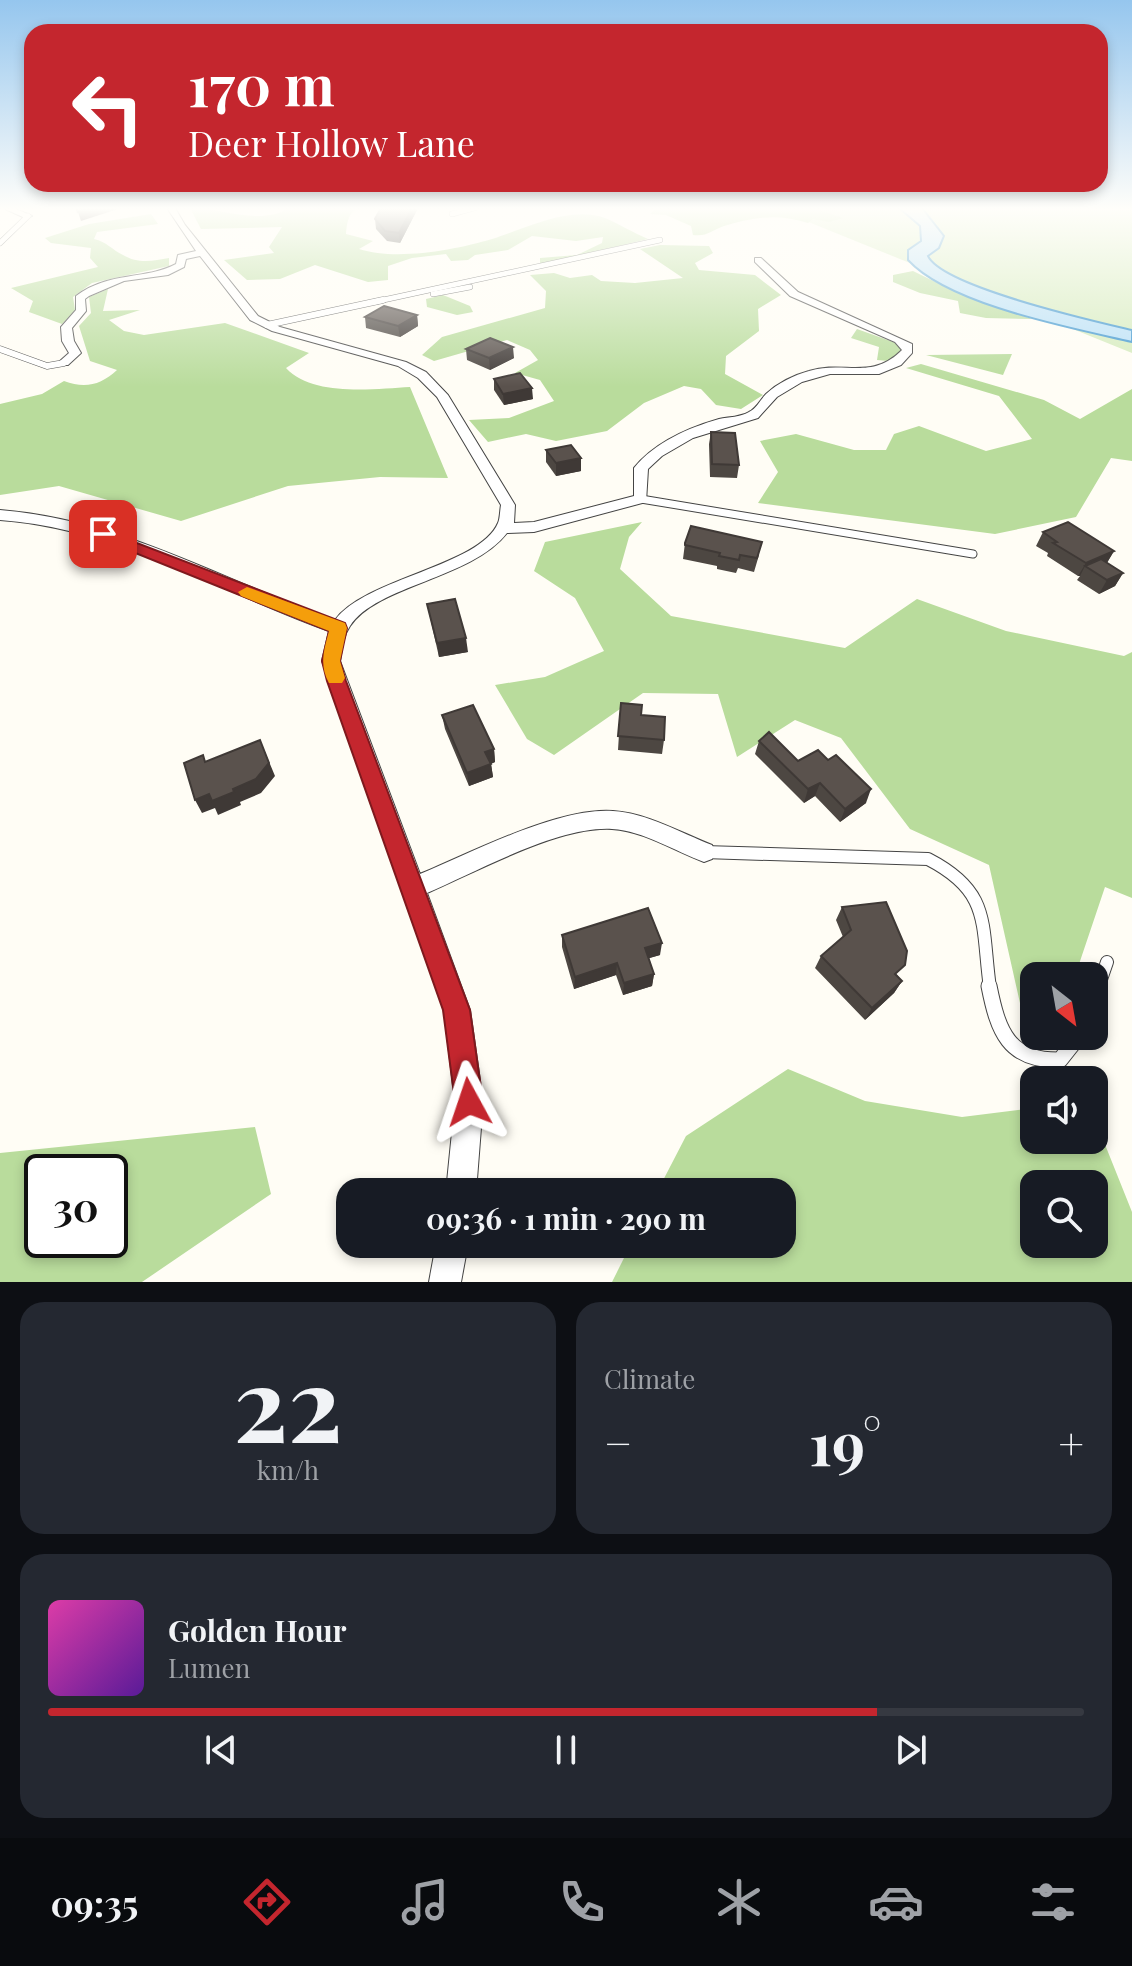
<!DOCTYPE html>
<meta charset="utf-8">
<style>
:root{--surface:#171b24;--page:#242831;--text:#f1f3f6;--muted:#9ea1a6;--line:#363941;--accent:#c4262e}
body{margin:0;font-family:"Playfair Display",serif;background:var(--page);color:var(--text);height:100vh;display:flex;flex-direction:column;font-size:30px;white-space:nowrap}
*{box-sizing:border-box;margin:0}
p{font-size:26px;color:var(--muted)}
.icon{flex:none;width:44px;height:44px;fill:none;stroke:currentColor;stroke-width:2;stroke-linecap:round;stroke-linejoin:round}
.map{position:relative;height:1282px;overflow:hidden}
.panel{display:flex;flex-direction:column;gap:20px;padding:20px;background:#0d0f14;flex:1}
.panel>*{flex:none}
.top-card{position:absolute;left:24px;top:24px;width:1084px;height:168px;border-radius:24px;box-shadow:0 4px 12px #0003;background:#c4262e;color:#fff;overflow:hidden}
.needle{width:52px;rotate:149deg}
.controls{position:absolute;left:1020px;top:962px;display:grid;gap:16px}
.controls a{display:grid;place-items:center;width:88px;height:88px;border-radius:16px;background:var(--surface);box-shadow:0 4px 12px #0003;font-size:40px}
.speed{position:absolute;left:24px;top:1154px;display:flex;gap:16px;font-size:40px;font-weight:700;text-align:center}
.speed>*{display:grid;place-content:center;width:104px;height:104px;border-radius:50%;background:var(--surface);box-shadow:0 4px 12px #0003;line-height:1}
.speed .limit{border:4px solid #111;border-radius:12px;background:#fff;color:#111}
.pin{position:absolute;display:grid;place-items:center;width:68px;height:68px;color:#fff;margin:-34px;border-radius:16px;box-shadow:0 4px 12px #0006}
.me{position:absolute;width:88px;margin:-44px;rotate:355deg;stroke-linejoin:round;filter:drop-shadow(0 0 6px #0008)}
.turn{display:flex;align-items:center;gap:28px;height:168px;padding:0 32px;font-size:36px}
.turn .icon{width:104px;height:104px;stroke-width:2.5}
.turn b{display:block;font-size:56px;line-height:68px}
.big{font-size:60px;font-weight:700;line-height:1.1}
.panel .tile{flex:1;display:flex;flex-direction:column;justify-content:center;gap:12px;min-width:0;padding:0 28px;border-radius:24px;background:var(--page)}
.panel .dial{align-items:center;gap:0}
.dial b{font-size:104px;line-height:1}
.song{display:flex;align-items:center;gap:24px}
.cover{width:96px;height:96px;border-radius:12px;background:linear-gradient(135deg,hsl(320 70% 55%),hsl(270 70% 35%))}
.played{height:8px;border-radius:4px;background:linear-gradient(90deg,var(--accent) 80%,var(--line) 80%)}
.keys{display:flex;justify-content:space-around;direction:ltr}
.heat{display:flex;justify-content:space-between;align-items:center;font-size:44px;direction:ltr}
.panel .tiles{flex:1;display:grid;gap:20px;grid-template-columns:1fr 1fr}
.tile:last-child{grid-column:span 2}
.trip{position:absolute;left:336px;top:1178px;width:460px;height:80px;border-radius:24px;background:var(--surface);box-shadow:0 4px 12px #0003;font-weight:700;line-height:80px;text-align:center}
.menu{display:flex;height:128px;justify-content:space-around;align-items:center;background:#090b0e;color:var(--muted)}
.menu .icon{width:56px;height:56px}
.menu .selected{color:var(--accent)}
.menu b{font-size:36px;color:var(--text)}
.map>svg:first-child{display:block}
</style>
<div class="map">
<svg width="1132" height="1282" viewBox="0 0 1132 1282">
<rect width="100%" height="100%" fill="#fffdf5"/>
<polygon fill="#d5ebbd" points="774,208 1132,208 1132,353"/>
<g fill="#b9dc9c" fill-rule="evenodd">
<path d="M190 208C221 208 261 226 289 208H359C348 212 347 223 346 234L373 241 359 249C396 261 455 250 492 239 524 229 570 205 605 218 617 223 634 233 648 239L540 265V258L577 255 602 243 603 237 576 241 532 236 508 250 475 255 468 260 451 261 446 254 412 258 388 266V280L368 282 315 265 280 279 247 280 224 260 274 253 269 247 282 227 201 229Z"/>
<path d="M656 208H814L843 218 829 222 813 219 808 223C778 213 754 217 724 226 712 230 707 237 693 235L691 226 666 215 650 214Z"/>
<path d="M151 214 158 224 97 232 94 239C107 242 111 249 123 255 138 264 153 261 169 258V266L92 283 73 297 75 310 62 324 29 312 33 301 11 288 98 267 90 258 91 248 51 243 45 238 89 224Z"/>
<polygon points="660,245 709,246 713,253 695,263 699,270 755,275 781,295 758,309 759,331 726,356 725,374 763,395 741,409 716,405 701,389 684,386 644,403 607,431 556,441 526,434 488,442 469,420 509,418 554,401 540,380 515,373 538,360 530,350 507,340 434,361 422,355 442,337 545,308 546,291 530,275 554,273 570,278 592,275 601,281 635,283 683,278 640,249"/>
<polygon points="913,271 956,292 1032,319 986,318 960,313 958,301 920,293 893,282 893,275"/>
<path d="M108 289 103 311 140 310 109 320 124 331 144 335 225 323 309 353 286 368C313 397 373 389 410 387L448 478 380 477 288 486 181 521 59 486 0 495V404L42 394 64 381C85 389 101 385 117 370L90 361 79 326 91 313 89 297Z"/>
<polygon points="443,295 470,306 473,312 457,315 427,307 426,299"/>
<polygon points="857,329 896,343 902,351 889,361 877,360 879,347 851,338"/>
<polygon points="1012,354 1003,375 926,355"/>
<polygon points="921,364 1044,400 1080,419 1132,389 1132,461 1111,458 1076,517 995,534 758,503 778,472 760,441 796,434 854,450 886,450 894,434 919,426 986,451 1032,439 999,396 906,368"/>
<polygon points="642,522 629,537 620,569 671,616 845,648 917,599 1006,631 1124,656 1132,652 1132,898 1105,887 1075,976 1034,976 1034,1022 1022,1012 989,865 910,829 841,738 795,720 737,757 718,694 643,693 554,755 527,739 495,685 545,677 604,651 575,598 534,571 545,542"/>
<path d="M788 1069 865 1101 962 1117 1034 1108V1140H1094V1117L1132 1212V1282H612L631 1244H782V1192H657L686 1136ZM1034 1184H1094V1244H1034Z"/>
<path d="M255 1127 271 1194 142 1282H0V1153ZM42 1172H110V1240H42Z"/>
</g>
<path fill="#b9e0f7" stroke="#3f96cf" stroke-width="2" d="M899 208H922L944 236 939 248 928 256C943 287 1094 321 1132 330V342C1072 328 949 305 908 260V250L921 241 920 226Z"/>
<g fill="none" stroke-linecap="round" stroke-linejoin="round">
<g stroke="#444" stroke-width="6">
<g id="lane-far4">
<polyline points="452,214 474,208"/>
<polyline points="0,243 28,216"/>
<polyline points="433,294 470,287"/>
<polyline points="374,302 660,240"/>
</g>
</g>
<g stroke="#444" stroke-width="7">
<g id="lane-far3">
<polyline points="267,325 383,300"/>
<polyline points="0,349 47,366 64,363"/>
</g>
</g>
<g stroke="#444" stroke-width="9">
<polyline id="lane-far2" points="641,499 973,554"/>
</g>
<g stroke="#444" stroke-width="14">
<g id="lane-far1">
<path d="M704 852 928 859C992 892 981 924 990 988"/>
<polyline points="1098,988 1107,962"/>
</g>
</g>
<g stroke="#444" stroke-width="17">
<g id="lane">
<path d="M989 986C998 1031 1008 1061 1060 1060L1079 1036"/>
<polyline points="1094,998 1098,986"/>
</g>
</g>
<g stroke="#444" stroke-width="2">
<g id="street">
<polygon points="3,208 14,208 32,216 25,218"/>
<path d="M167 208H175L185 225 258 316 280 327 406 362 426 372 448 395 515 505 514 523 534 522 634 496V468C655 442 688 428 719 419 729 417 740 417 749 412 757 408 760 400 766 394 778 383 794 375 809 371 845 360 871 381 902 350L895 342 790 296 755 262V258H761L798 292 912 344V353L901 365 879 374H830L802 382 777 397 758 418 693 438 662 456 648 469 646 502 534 532 507 533C471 579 377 585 350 626 343 636 342 649 340 661L420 874C471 853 558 807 613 811 647 813 681 833 712 845L715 852 712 859 704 862C674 851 644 831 612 829 558 826 476 872 427 893L470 1010 483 1102 476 1192H446L455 1102 444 1010 322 661 329 631C217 591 121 529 0 520V510C124 520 220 580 335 620 366 578 480 566 498 523 500 519 500 510 501 505L437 397 418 378 398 366 272 331 250 320 200 256 186 259 184 267 168 275 124 281 89 296 85 299 86 311 72 328 74 341 81 353 68 365H60V361L69 353 62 341 61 327 76 310V296C109 271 146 280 176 264L178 255 196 251Z"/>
<polygon points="436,1244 468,1244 461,1282 429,1282"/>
</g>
</g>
<use href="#lane-far4" stroke="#fff" stroke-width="5"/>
<use href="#lane-far3" stroke="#fff" stroke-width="6"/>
<use href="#lane-far2" stroke="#fff" stroke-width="7"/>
<use href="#lane-far1" stroke="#fff" stroke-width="12"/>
<use href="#lane" stroke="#fff" stroke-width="15"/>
<use href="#street" fill="#fff" fill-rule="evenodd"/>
</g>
<g fill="#4d4742">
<polygon points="381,208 418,208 400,243 387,241 376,229 375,219"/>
<polygon points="417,315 418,326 400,337 366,328 365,317"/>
<polygon points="466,349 514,358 490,370 467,360"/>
<polygon points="494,379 533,399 504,405 494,390"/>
<polygon points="711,432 739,465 737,478 710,477 709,444"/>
<polygon points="546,450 581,471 556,476 546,462"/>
<polygon points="1043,532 1114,551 1107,563 1123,573 1115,586 1099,594 1077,580 1080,576 1078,576 1047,556 1048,553 1036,546"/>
<polygon points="685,543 759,555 754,572 738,568 736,573 717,569 717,566 683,559"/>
<polygon points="427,604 468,652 439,657"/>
<polygon points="621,703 641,715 664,740 662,754 618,750"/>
<polygon points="442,715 494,749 495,762 491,764 493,777 469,786 445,729"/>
<polygon points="759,741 798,761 866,803 840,822 815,796 804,803 755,754"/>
<polygon points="842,907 902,981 894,993 865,1020 815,968 821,956 843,937 836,920"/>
<polygon points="562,935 660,955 649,958 654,974 652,986 623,995 616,975 574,989 562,947"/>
</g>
<g fill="#3f3936">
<polygon points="92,208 121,208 81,221 78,212"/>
<polygon points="412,208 418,208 400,243 399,233"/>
<polygon points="417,315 418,326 400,337 398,326"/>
<polygon points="513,347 514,358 490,370 489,358"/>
<polygon points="532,388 533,399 504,405 503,394"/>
<polygon points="581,458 581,471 556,476 556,463"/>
<polygon points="1114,551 1106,564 1085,566 1080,576 1078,576 1086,563"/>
<polygon points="1123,573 1115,586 1099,594 1107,580"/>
<polygon points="466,638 468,652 439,657 437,643"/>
<polygon points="260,740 275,776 261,793 240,802 241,805 218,815 215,808 202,813 195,800 209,794 233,789"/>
<polygon points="494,749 495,762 487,765 485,752"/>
<polygon points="491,764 493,777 469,786 467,773"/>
<polygon points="820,783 815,796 804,803 808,789"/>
<polygon points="871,789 866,803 840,822 845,809"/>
<polygon points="662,943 660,955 643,960 645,948"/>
<polygon points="617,963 616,975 574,989 575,977"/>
<polygon points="654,974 652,986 623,995 624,983"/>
<polygon points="902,981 894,993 865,1020 872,1008"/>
</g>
<g fill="#5a524d" stroke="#3f3936" stroke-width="2">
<polygon points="76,208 92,208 78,212"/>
<polygon points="381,208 412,208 399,233 385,231 375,219"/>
<polygon points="384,306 417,315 398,326 365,317"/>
<polygon points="490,338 513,347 489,358 466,349"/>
<polygon points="520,373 532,388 503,394 494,379"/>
<polygon points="711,432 735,433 739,465 712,464"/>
<polygon points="571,445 581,458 556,463 546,450"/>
<polygon points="1068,522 1114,551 1086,563 1053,543 1057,542 1043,532"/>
<polygon points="691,526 762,542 757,558 740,555 739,560 719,556 720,553 685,545 685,543"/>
<polygon points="1101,559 1123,573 1107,580 1085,566"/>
<polygon points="455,599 466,638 437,643 427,604"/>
<polygon points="621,703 642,705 641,715 665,717 664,740 618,736"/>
<polygon points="473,705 494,749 485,752 491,764 467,773 442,715"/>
<polygon points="769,732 798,761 818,750 828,760 836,755 871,789 845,809 820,783 808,789 759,741"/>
<polygon points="260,740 269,763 256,779 233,789 234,792 212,801 209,794 195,800 184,763 203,755 205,762"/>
<polygon points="886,902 907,951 905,965 895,974 902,981 872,1008 821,956 851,930 842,907"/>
<polygon points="648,908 662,943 645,948 654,974 624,983 617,963 575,977 562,935"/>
</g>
<linearGradient id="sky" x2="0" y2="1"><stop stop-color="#95c6ee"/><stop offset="0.54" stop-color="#fffefa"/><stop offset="1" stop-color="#fffefa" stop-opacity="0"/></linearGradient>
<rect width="1132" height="387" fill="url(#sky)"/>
<polygon fill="#c4262e" stroke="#7f191e" stroke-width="2" points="103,530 345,623 347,628 340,661 346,681 470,1010 483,1102 479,1113 469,1117 459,1113 455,1102 443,1010 327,681 322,661 329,631 98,538 95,534"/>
<path fill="#f59e0b" d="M247 587 345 623 347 628 340 661 345 678 342 683H329C319 665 324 650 329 631L241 596 238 592Z"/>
</svg>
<div class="controls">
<a><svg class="needle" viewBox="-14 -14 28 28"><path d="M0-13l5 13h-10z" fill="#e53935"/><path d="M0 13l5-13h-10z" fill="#9ea1a6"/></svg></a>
<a><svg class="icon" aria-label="sound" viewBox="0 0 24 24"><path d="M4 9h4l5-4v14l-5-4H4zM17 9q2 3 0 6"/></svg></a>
<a><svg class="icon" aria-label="search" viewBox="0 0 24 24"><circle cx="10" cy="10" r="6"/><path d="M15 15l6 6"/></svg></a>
</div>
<div class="speed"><div class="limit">30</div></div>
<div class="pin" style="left:103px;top:534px;background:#d93025"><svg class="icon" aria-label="arrive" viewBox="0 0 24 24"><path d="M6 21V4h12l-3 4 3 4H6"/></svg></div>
<svg class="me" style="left:469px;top:1102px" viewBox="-20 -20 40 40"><path d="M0-17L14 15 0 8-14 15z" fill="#c4262e" stroke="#fff" stroke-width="4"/></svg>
<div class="trip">09:36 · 1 min · 290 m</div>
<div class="top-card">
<div class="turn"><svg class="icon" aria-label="left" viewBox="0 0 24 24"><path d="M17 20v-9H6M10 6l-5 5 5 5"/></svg><div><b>170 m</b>Deer Hollow Lane</div></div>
</div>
</div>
<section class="panel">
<div class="tiles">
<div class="tile dial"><b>22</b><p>km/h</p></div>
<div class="tile"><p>Climate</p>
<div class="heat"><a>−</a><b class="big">19°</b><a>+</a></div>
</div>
<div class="tile">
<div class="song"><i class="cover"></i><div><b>Golden Hour</b><p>Lumen</p></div></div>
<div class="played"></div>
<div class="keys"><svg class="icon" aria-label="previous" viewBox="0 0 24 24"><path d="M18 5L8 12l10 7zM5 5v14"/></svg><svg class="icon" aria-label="pause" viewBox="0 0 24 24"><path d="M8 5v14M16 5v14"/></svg><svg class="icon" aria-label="next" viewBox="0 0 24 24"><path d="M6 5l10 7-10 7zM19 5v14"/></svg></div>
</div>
</div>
</section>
<nav class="menu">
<b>09:35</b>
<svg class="icon selected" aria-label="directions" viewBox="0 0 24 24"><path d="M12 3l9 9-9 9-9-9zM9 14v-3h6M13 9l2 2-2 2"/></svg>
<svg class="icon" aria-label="music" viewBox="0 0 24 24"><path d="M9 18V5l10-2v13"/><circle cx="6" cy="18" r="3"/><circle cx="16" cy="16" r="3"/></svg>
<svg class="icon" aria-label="phone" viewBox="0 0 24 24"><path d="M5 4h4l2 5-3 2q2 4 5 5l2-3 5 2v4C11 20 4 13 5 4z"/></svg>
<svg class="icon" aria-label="climate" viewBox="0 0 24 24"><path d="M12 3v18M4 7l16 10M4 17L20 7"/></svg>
<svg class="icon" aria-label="car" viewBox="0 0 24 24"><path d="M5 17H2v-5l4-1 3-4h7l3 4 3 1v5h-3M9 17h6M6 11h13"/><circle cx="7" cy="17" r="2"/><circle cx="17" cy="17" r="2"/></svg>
<svg class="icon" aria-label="filters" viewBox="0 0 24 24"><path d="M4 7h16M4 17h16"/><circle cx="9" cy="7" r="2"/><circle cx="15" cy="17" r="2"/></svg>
</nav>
